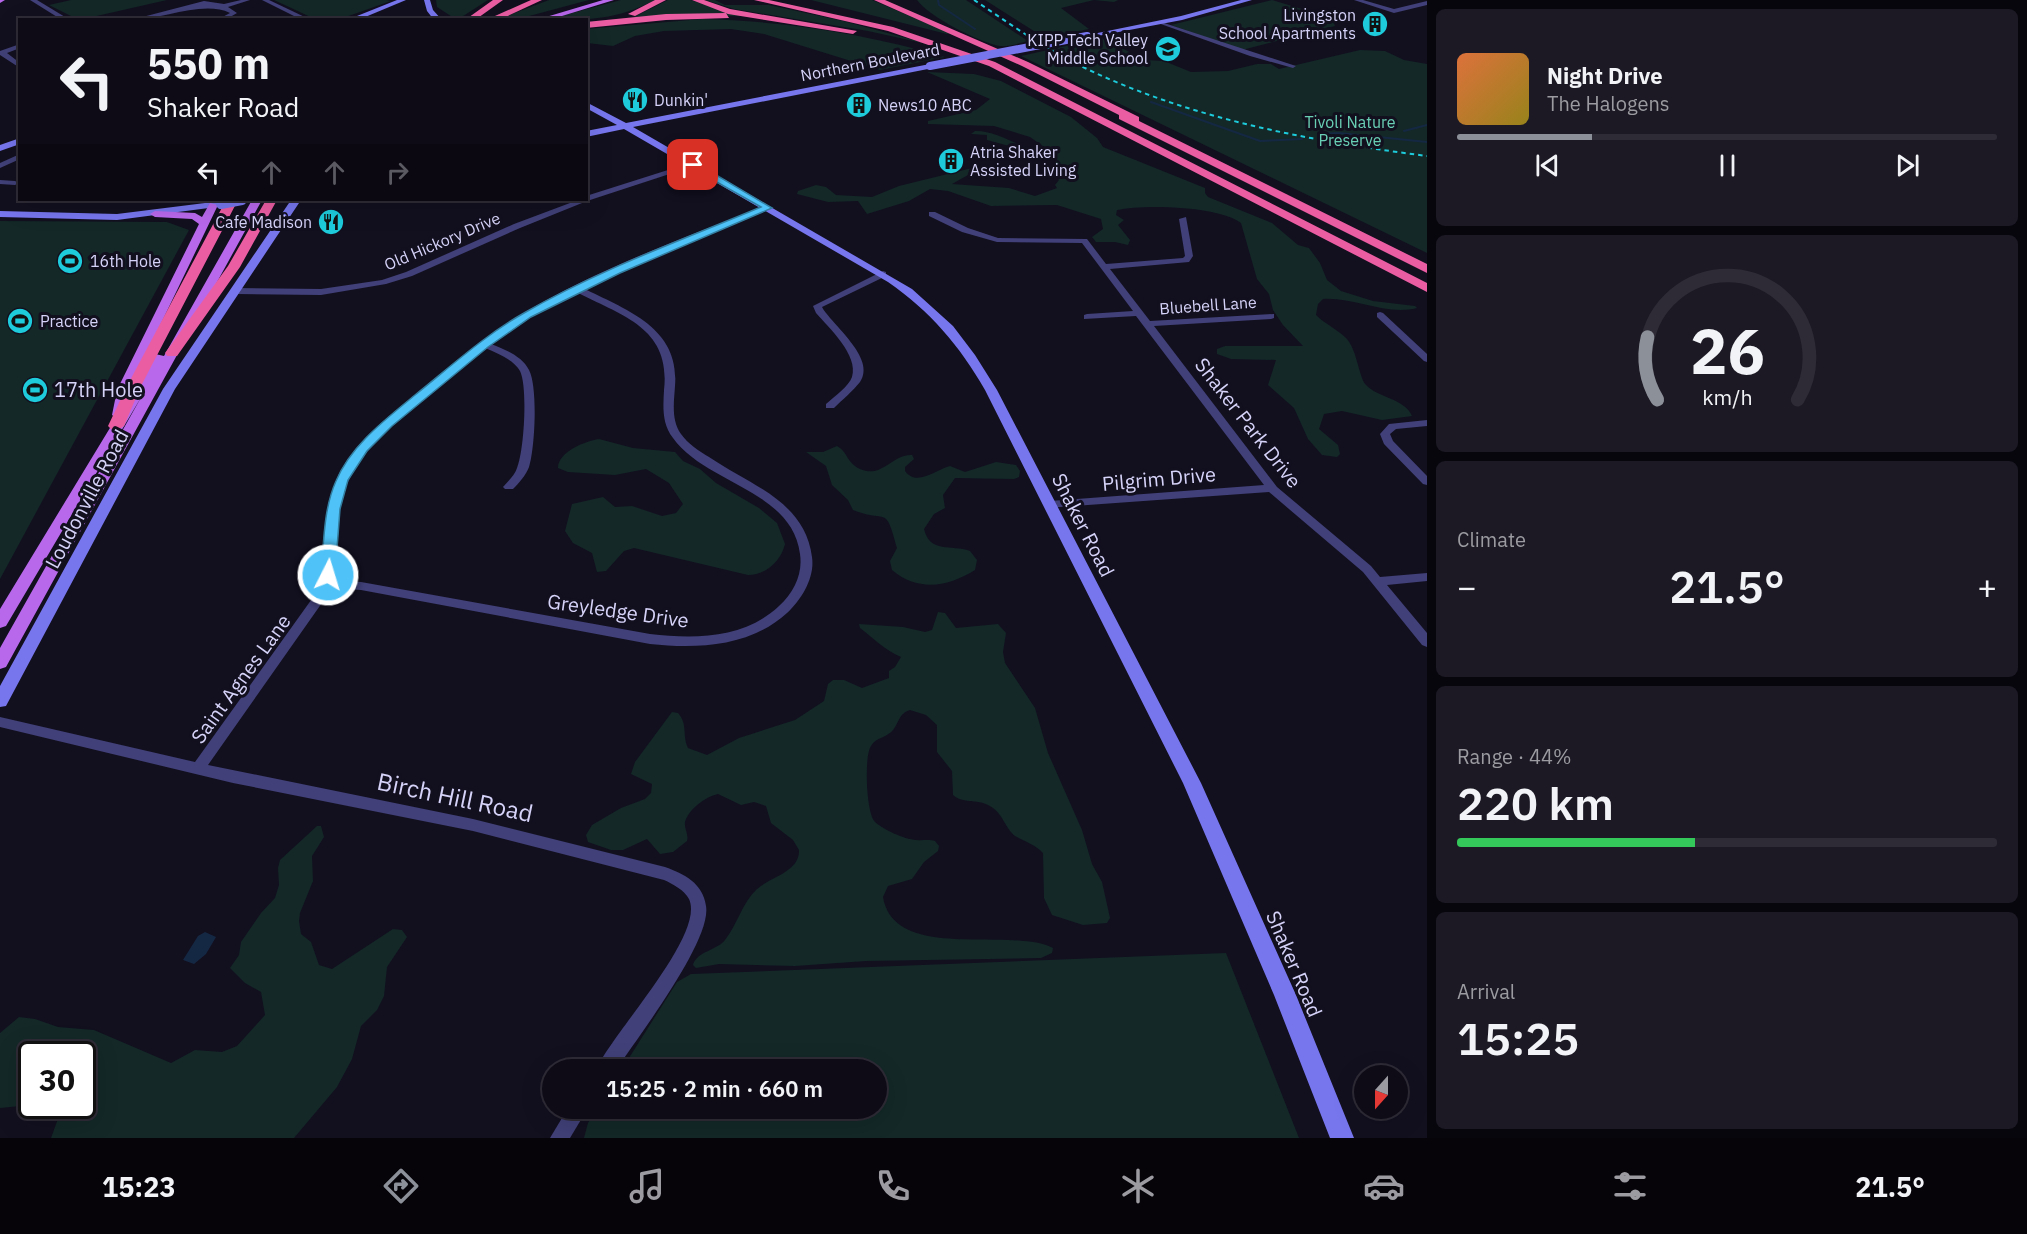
<!DOCTYPE html>
<meta charset="utf-8">
<style>
:root{--surface:#0e0b17;--page:#1c1924;--text:#f1f3f6;--muted:#9b9ba1;--line:#2e2b36;--accent:#8c9099}
body{margin:0;font-family:"IBM Plex Sans",sans-serif;background:var(--page);color:var(--text);height:100vh;display:flex;flex-direction:column;font-size:22px;white-space:nowrap}
*{box-sizing:border-box;margin:0}
p{font-size:20px;color:var(--muted)}
.icon{flex:none;width:33px;height:33px;fill:none;stroke:currentColor;stroke-width:2;stroke-linecap:round;stroke-linejoin:round}
.map{position:relative;flex:1;overflow:hidden}
.sheet{display:flex;flex-direction:column;gap:9px;padding:9px;background:#08060d;width:600px}
.sheet>*{flex:none}
.hud{position:absolute;left:18px;top:18px;width:570px;height:183px;border-radius:0px;box-shadow:0 6px 24px #0002,0 0 0 2px var(--line);background:#0e0b17;color:var(--text);overflow:hidden}
.needle{width:39px;rotate:201deg}
.tools{position:absolute;left:1354px;top:1065px;display:grid;gap:12px}
.tools a{display:grid;place-items:center;width:54px;height:54px;border-radius:50%;background:var(--surface);box-shadow:0 6px 24px #0002,0 0 0 2px var(--line);font-size:30px}
.speed{position:absolute;left:18px;top:1041px;display:flex;gap:12px;font-size:30px;font-weight:700;text-align:center}
.speed>*{display:grid;place-content:center;width:78px;height:78px;border-radius:50%;background:var(--surface);box-shadow:0 6px 24px #0002,0 0 0 2px var(--line);line-height:1}
.speed .limit{border:3px solid #111;border-radius:9px;background:#fff;color:#111}
.pin{position:absolute;display:grid;place-items:center;width:51px;height:51px;color:#fff;margin:-26px;border-radius:12px;box-shadow:0 3px 9px #0006}
.me{position:absolute;width:66px;margin:-33px;rotate:5deg;stroke-linejoin:round;filter:drop-shadow(0 0 4px #0008)}
.turn{display:flex;align-items:center;gap:21px;height:126px;padding:0 30px;font-size:27px}
.turn .icon{width:78px;height:78px;stroke-width:2.5}
.turn b{display:block;font-size:42px;line-height:51px}
.lanes{display:flex;align-items:center;height:57px;padding:0 30px;background:#0003;justify-content:center;gap:30px;direction:ltr}
.lanes .off{opacity:.35}
.big{font-size:45px;font-weight:600;line-height:1.1}
.sheet .tile{flex:1;display:flex;flex-direction:column;justify-content:center;gap:9px;min-width:0;padding:0 21px;border-radius:9px;background:var(--page)}
.sheet .dial{align-items:center;gap:0}
.dial svg{height:156px;overflow:visible;fill:none;stroke:var(--line);stroke-width:7;stroke-linecap:round;text-anchor:middle}
.dial text{fill:var(--text);stroke:none}
.song{display:flex;align-items:center;gap:18px}
.cover{width:72px;height:72px;border-radius:9px;background:linear-gradient(135deg,hsl(20 70% 55%),hsl(50 70% 35%))}
.played{height:6px;border-radius:3px;background:linear-gradient(90deg,var(--accent) 25%,var(--line) 25%)}
.keys{display:flex;justify-content:space-around;direction:ltr}
.heat{display:flex;justify-content:space-between;align-items:center;font-size:33px;direction:ltr}
.charge{height:9px;border-radius:4px;background:linear-gradient(90deg,#34c759 44%,var(--line) 0)}
.trip{position:absolute;left:542px;top:1059px;width:345px;height:60px;border-radius:30px;background:var(--surface);box-shadow:0 6px 24px #0002,0 0 0 2px var(--line);font-weight:600;line-height:60px;text-align:center}
.tab-bar{display:flex;height:96px;justify-content:space-around;align-items:center;background:#060409;color:var(--muted)}
.tab-bar .icon{width:42px;height:42px}
.tab-bar .selected{color:var(--accent)}
.tab-bar b{font-size:27px;color:var(--text)}
main{display:flex;flex:1;min-height:0}
.map>svg:first-child{display:block}
</style>
<main>
<div class="map">
<svg width="1427" height="1138" viewBox="0 0 1427 1138">
<rect width="100%" height="100%" fill="#120f1f"/>
<g fill="#132827">
<polygon points="71,0 167,0 79,20 49,5"/>
<polygon points="274,0 386,0 391,1 340,19 317,20"/>
<polygon points="436,0 488,0 457,20 437,7"/>
<polygon points="549,0 589,0 518,19 496,20"/>
<path d="M621 0H655C617 20 588 20 546 20Z"/>
<polygon points="668,0 690,0 746,16 634,17"/>
<polygon points="705,0 715,0 725,5 769,5 843,21 936,46 868,31 734,9"/>
<polygon points="811,0 872,0 950,33 947,34"/>
<path d="M917 0H966L1028 41C1020 43 1008 47 1000 46 980 43 928 16 917 0Z"/>
<polygon points="985,0 1118,0 1114,2 1094,0 1061,8 1089,29 1045,38"/>
<polygon points="1272,0 1332,18 1335,26 1242,50 1171,25"/>
<path d="M702 19C783 21 867 34 945 57L880 70 764 34 731 29 664 31 635 36 613 46 587 43 586 29Z"/>
<polygon points="1102,38 1145,60 1164,61 1191,72 1228,71 1257,64 1271,64 1279,69 1360,50 1385,51 1404,60 1427,64 1427,253 1021,56"/>
<path d="M927 72 974 74 1001 81 1071 117 1097 138 1103 147 1205 188V193L1208 197 1272 223 1298 245 1309 248 1320 263 1327 280 1341 291 1373 301 1415 306 1417 308C1386 316 1354 297 1323 299L1318 304 1316 315C1325 324 1337 329 1346 338 1357 349 1359 378 1366 385 1378 398 1404 398 1412 416L1382 420 1342 411 1324 414 1319 429 1338 445 1340 454 1337 457 1322 455 1308 439 1294 408 1268 385 1276 360 1231 359 1217 354V349L1225 346H1303L1283 325 1273 310 1269 294 1257 279 1241 223C1219 206 1144 204 1117 210L1116 215 1124 220 1118 225 1130 240 1128 245 1115 242H1096L1092 237 1103 229 1101 219 1057 205 991 206 948 191 930 189 909 201 867 214 858 201 828 202 797 194 798 191 816 185 826 187 836 195 872 197 899 186 972 168 977 170 952 184 1009 188 1035 196 1057 188 1055 185 1059 180 1053 173 1056 162C1046 152 1039 160 1028 158L1009 146 987 140V135L971 134 975 131C1001 130 1030 156 1050 151L1030 137 994 126 928 124V121L976 110 990 99Z"/>
<polygon points="0,221 167,222 189,230 0,579"/>
<path d="M599 439 633 448 675 452 683 461 700 469 716 483 759 508 777 523 785 544C781 561 766 575 748 575L634 548 624 551 606 571 597 572 592 553 573 543 565 531 572 504 603 497 615 507 632 506 662 516 676 513 683 504 669 483 646 469 615 475 568 472 558 468C558 452 585 441 599 439Z"/>
<path d="M837 446C848 452 846 462 860 469 882 479 892 454 912 455L914 459 905 467V471C917 487 935 470 950 466L965 472 996 462 1016 465 1020 471 1019 477 1014 479 955 478 943 495 945 508 934 514 924 529C930 554 951 544 970 551L977 560 975 570C948 587 918 592 892 570L890 561 897 548C885 503 888 524 853 510L848 500 832 485 826 466 806 452H823Z"/>
<path d="M938 612 945 613 956 628 998 624 1006 633 1003 652 1005 663 1035 708 1048 753 1082 830 1092 864 1102 882 1110 918 1107 923 1083 925 1052 915 1044 898 1043 853C1036 845 1025 842 1015 836 1004 827 1003 812 988 805 977 799 963 804 953 795L952 771 937 752V725L926 715 910 710C899 713 899 723 893 730 887 738 876 737 871 746 864 756 866 813 875 822 884 830 904 839 916 840 923 841 928 839 935 841L939 846 938 851 924 862 912 879 888 886 883 897C894 963 1010 926 1053 948L1052 953 1041 958 866 961 795 966 719 964 696 968 693 965C697 951 716 951 725 940 737 925 742 903 757 889 770 877 800 872 799 850L793 840 771 823 766 806 754 802 741 805 718 794C705 797 689 809 685 822 684 829 689 834 687 841L673 852 660 854 647 839 623 850H611L588 842 586 835 592 825 621 808 645 799 651 793 652 784 631 774 635 762 672 712 678 713C688 724 682 735 688 748L707 755 739 738 795 720 824 701 828 684 833 680H844L862 688 889 678V671L895 667 901 657C885 650 873 638 860 628L859 624 903 627 925 632 932 630Z"/>
<polygon points="317,826 321,826 324,837 312,856 313,881 300,913 299,921 301,934 311,942 319,965 332,969 393,929 402,930 407,937 387,967 384,996 377,1010 361,1026 352,1059 337,1087 294,1138 51,1138 59,1116 49,1106 82,1106 82,1054 32,1054 31,1105 0,1108 0,1033 19,1017 35,1019 58,1027 94,1030 171,1063 195,1050 222,1052 237,1046 265,1015 261,992 245,983 230,968 239,955 241,942 261,913 275,898 279,885 278,868 280,860"/>
<polygon points="1226,953 1299,1138 584,1138 588,1123 597,1109 876,1108 876,1070 622,1069 677,982 691,974"/>
</g>
<polygon fill="#152843" points="205,932 216,937 206,954 194,964 183,960 198,936"/>
<g fill="none" stroke-linecap="round" stroke-linejoin="round">
<g stroke="#152843" stroke-width="2">
<polyline points="938,0 939,5 975,29"/>
<polyline points="1151,102 1260,141 1302,139"/>
<polyline points="1404,131 1427,125"/>
<polyline points="1319,134 1339,133 1427,142"/>
</g>
<g fill="#414078" fill-rule="evenodd">
<polygon points="30,0 37,0 70,20 62,20"/>
<path d="M241 0H250L228 7 237 13 225 20H217L230 13C203 0 162 20 131 20L204 1 224 4Z"/>
<polygon points="262,0 269,0 311,20 302,20"/>
<polygon points="1354,0 1363,0 1394,9 1427,1 1427,5 1394,13"/>
<polygon points="1158,21 1296,66 1293,68 1250,56 1158,23"/>
<polygon points="20,44 20,48 7,53 20,63 20,68 0,55 0,51"/>
<polygon points="20,154 20,159 0,168 0,163"/>
<polygon points="690,163 697,165 587,201 520,228 412,276 386,284 321,295 236,294 232,291 236,288 321,289 382,280 406,272 514,224 578,200 586,200 586,196"/>
<polygon points="0,180 15,181 19,183 15,185 0,184"/>
<path d="M765 206 772 208 643 261 583 288C626 310 680 327 675 386 674 402 671 420 681 434 688 444 699 451 709 457 750 485 805 501 812 557 815 577 802 599 787 613 750 647 697 649 650 644L361 590 329 588 324 600 208 765 473 819 665 867C684 874 703 883 706 906 712 941 637 1038 616 1070H596C611 1034 706 935 689 899 684 890 673 884 664 880L473 831 233 783 0 727V717L195 762 314 596C328 556 321 510 341 472 359 438 391 416 420 392 452 366 482 339 517 317 594 270 681 239 765 206ZM576 292C623 316 671 328 664 390 663 408 662 424 673 438 706 484 792 490 800 554 803 574 794 592 779 606 744 639 695 639 650 634L361 582 332 580 341 503 345 488 358 462 384 433 485 348C497 353 514 360 520 371 528 387 524 452 517 468 515 475 508 481 503 487L505 489H513C519 483 526 475 529 467 535 448 538 387 529 370 522 356 504 349 491 344L522 322Z"/>
<polygon points="929,212 935,212 968,228 998,238 1087,239 1106,264 1183,258 1185,256 1179,219 1186,217 1193,256 1189,262 1110,269 1150,321 1274,314 1274,318 1271,319 1154,326 1277,487 1371,566 1380,577 1427,573 1427,581 1387,585 1427,633 1427,647 1422,645 1363,572 1269,492 1046,508 1044,505 1046,502 1050,501 1264,485 1136,316 1084,319 1084,315 1087,314 1133,311 1082,243 997,242 962,232 929,216"/>
<path d="M883 271 886 272V276L822 307C831 324 877 358 860 382 853 391 842 400 834 408H826V404C834 397 849 386 852 377 859 355 828 327 816 313L813 306Z"/>
<polygon points="1380,312 1383,313 1427,354 1427,362 1424,361 1377,317 1377,313"/>
<polygon points="1427,420 1427,426 1396,429 1390,434 1393,441 1427,476 1427,485 1423,484 1384,444 1380,434 1389,424"/>
<polygon points="568,1108 588,1108 570,1138 550,1138"/>
</g>
<g fill="#7776ed" fill-rule="evenodd">
<polygon points="397,0 406,0 358,20 347,20"/>
<polygon points="424,0 430,0 433,10 442,20 434,20 427,11"/>
<polygon points="1241,0 1252,0 1182,20 1087,38 1083,36 1181,16"/>
<path d="M930 64 933 68 633 127 912 289 953 326 975 355 997 390 1201 783 1296 995 1354 1138H1330L1274 995 1183 783 985 390C960 346 930 311 888 282L624 129 586 137V131L617 125 586 108V102L626 123Z"/>
<polygon points="20,138 20,144 0,151 0,145"/>
<polygon points="291,200 301,200 175,389 6,706 0,707 0,686 163,389"/>
<polygon points="221,201 226,204 224,206 117,220 0,217 0,211 117,214"/>
</g>
<g fill="#b868eb" fill-rule="evenodd">
<polygon points="0,0 5,0 0,3"/>
<polygon points="603,0 614,0 549,20 536,20"/>
<polygon points="252,200 262,200 6,667 0,669 0,648 143,394 6,626 0,628 0,609 116,418 112,415 117,390 199,224 192,219 155,217 150,214 155,211 195,213 202,217 210,203 218,205 129,390 127,399 155,354 164,356"/>
</g>
<g fill="#ea5da3" fill-rule="evenodd">
<polygon points="493,0 503,0 475,20 465,20"/>
<polygon points="531,0 542,0 499,20 486,20"/>
<polygon points="655,0 666,0 635,16 628,14"/>
<polygon points="692,0 704,0 730,9 857,31 853,34 728,14"/>
<polygon points="754,0 769,0 893,27 995,62 1427,283 1427,292 989,66 888,31"/>
<polygon points="874,0 885,0 1028,62 1139,117 1139,121 1427,264 1427,273 1119,119 1119,115 1022,66"/>
<polygon points="726,13 729,18 666,20 586,28 586,22 666,14"/>
<polygon points="226,200 238,200 141,386 124,426 116,431 111,429 108,426 127,386"/>
<polygon points="266,200 277,200 240,267 177,356 167,356 165,353 228,266"/>
</g>
<path stroke="#1dcbdb" stroke-width="2" stroke-dasharray="4.5 4" stroke-linecap="butt" d="M974 0C1003 19 1032 40 1063 57 1175 116 1302 140 1427 156"/>
<polyline stroke="#7776ed" stroke-width="8" points="930,66 1087,36"/>
<polyline stroke="#7776ed" stroke-width="10" points="221,204 242,200"/>
</g>
<path fill="#4fc3f7" stroke="#337fa1" stroke-width="1.5" d="M690 163H696L772 208 620 273 531 317 488 347 392 426 367 451 348 480 340 509 335 575 328 580 323 578 321 575C324 544 323 510 336 481 351 445 386 419 415 395 450 367 485 335 524 313 598 270 682 240 761 207L690 167Z"/>
<defs>
<g id="building-disc" transform="scale(1.35)"><circle r="9.5" fill="#1dcbdb" stroke="#120f1f"/><path d="M-4-6H4V6H1V3H-1V6H-4ZM-2.5-4.3h1.7v1.8h-1.7ZM.8-4.3h1.7v1.8H.8ZM-2.5-1h1.7V.8h-1.7ZM.8-1h1.7V.8H.8Z" fill="#111"/></g>
<g id="school-disc" transform="scale(1.35)"><circle r="9.5" fill="#1dcbdb" stroke="#120f1f"/><path d="M0-5L7-2L0 1L-7-2ZM-4 1L0 2.5L4 1V4Q0 6-4 4Z" fill="#111"/></g>
<g id="restaurant-disc" transform="scale(1.35)"><circle r="9.5" fill="#1dcbdb" stroke="#120f1f"/><path d="M-5-6h1v4h1v-4h1v4h1v-4h1v5L-1.5 .5V6h-2V.5L-5-1ZM5-6V6H3V1.5H1.5Q1.5-4 5-6Z" fill="#111"/></g>
<g id="stadium-disc" transform="scale(1.35)"><circle r="9.5" fill="#1dcbdb" stroke="#120f1f"/><path d="M0-5a6.5 5 0 1 0 0 10a6.5 5 0 1 0 0-10ZM-3.5-1.8h7v3.6h-7Z" fill="#111"/></g>
</defs>
<g fill-rule="evenodd">
<use href="#building-disc" x="1375" y="24"/>
<use href="#school-disc" x="1168" y="49"/>
<use href="#restaurant-disc" x="635" y="100"/>
<use href="#building-disc" x="859" y="105"/>
<use href="#building-disc" x="951" y="161"/>
<use href="#restaurant-disc" x="331" y="222"/>
<use href="#stadium-disc" x="70" y="261"/>
<use href="#stadium-disc" x="20" y="321"/>
<use href="#stadium-disc" x="35" y="390"/>
</g>
<g text-anchor="middle" stroke-width="6" stroke-linejoin="round" paint-order="stroke">
<g font-size="16" fill="#d6d3f9" stroke="#120f1f" text-anchor="start">
<text x="1356" y="21" text-anchor="end">Livingston<tspan x="1356" dy="18">School Apartments</tspan></text>
<text x="1148" y="46" text-anchor="end">KIPP Tech Valley<tspan x="1148" dy="18">Middle School</tspan></text>
<text x="654" y="106">Dunkin'</text>
<text x="878" y="111">News10 ABC</text>
<text x="970" y="158">Atria Shaker<tspan x="970" dy="18">Assisted Living</tspan></text>
<text x="312" y="228" text-anchor="end">Cafe Madison</text>
<text x="90" y="267">16th Hole</text>
<text x="40" y="327">Practice</text>
</g>
<g font-size="16" fill="#d6d3f9" stroke="#120f1f">
<text transform="translate(870 62) rotate(-11)" y="6">Northern Boulevard</text>
<text transform="translate(442 241) rotate(-23)" y="6">Old Hickory Drive</text>
<text transform="translate(1208 305) rotate(-4)" y="6">Bluebell Lane</text>
</g>
<g font-size="16" fill="#69cfb4" stroke="#120f1f">
<text x="1350" y="128">Tivoli Nature<tspan x="1350" dy="18">Preserve</tspan></text>
</g>
<g font-size="20" fill="#d6d3f9" stroke="#120f1f" text-anchor="start">
<text x="54" y="397">17th Hole</text>
</g>
<g font-size="20" fill="#d6d3f9" stroke="#120f1f">
<text transform="translate(1248 423) rotate(52)" y="7">Shaker Park Drive</text>
<text transform="translate(1159 479) rotate(-5)" y="7">Pilgrim Drive</text>
<text transform="translate(87 499) rotate(-62)" y="7">Loudonville Road</text>
<text transform="translate(1083 525) rotate(63)" y="7">Shaker Road</text>
<text transform="translate(618 611) rotate(8)" y="7">Greyledge Drive</text>
<text transform="translate(241 679) rotate(-54)" y="7">Saint Agnes Lane</text>
<text transform="translate(1294 964) rotate(67)" y="7">Shaker Road</text>
</g>
<g font-size="24" fill="#d6d3f9" stroke="#120f1f">
<text transform="translate(455 798) rotate(12)" y="8">Birch Hill Road</text>
</g>
</g>
</svg>
<div class="tools">
<a><svg class="needle" viewBox="-14 -14 28 28"><path d="M0-13l5 13h-10z" fill="#e53935"/><path d="M0 13l5-13h-10z" fill="#9b9ba1"/></svg></a>
</div>
<div class="speed"><div class="limit">30</div></div>
<div class="pin" style="left:693px;top:165px;background:#d93025"><svg class="icon" aria-label="arrive" viewBox="0 0 24 24"><path d="M6 21V4h12l-3 4 3 4H6"/></svg></div>
<svg class="me" style="left:328px;top:575px" viewBox="-20 -20 40 40"><circle r="17" fill="#4fc3f7" stroke="#fff" stroke-width="3"/><path d="M0-11L8 9 0 5-8 9z" fill="#fff"/></svg>
<div class="trip">15:25 · 2 min · 660 m</div>
<div class="hud">
<div class="turn"><svg class="icon" aria-label="left" viewBox="0 0 24 24"><path d="M17 20v-9H6M10 6l-5 5 5 5"/></svg><div><b>550 m</b>Shaker Road</div></div>
<div class="lanes"><svg class="icon" aria-label="left" viewBox="0 0 24 24"><path d="M17 20v-9H6M10 6l-5 5 5 5"/></svg><svg class="icon off" aria-label="ahead" viewBox="0 0 24 24"><path d="M12 20V5M6 11l6-6 6 6"/></svg><svg class="icon off" aria-label="ahead" viewBox="0 0 24 24"><path d="M12 20V5M6 11l6-6 6 6"/></svg><svg class="icon off" aria-label="right" viewBox="0 0 24 24"><path d="M7 20v-9h11M14 6l5 5-5 5"/></svg></div>
</div>
</div>
<section class="sheet">
<div class="tile">
<div class="song"><i class="cover"></i><div><b>Night Drive</b><p>The Halogens</p></div></div>
<div class="played"></div>
<div class="keys"><svg class="icon" aria-label="previous" viewBox="0 0 24 24"><path d="M18 5L8 12l10 7zM5 5v14"/></svg><svg class="icon" aria-label="pause" viewBox="0 0 24 24"><path d="M8 5v14M16 5v14"/></svg><svg class="icon" aria-label="next" viewBox="0 0 24 24"><path d="M6 5l10 7-10 7zM19 5v14"/></svg></div>
</div>
<div class="tile dial"><svg viewBox="0 0 100 80">
<path d="M14 69A42 42 0 1 1 86 69"/>
<path d="M14 69A42 42 0 0 1 9 37" stroke="#8c9099"/>
<text x="50" y="56" font-size="32" font-weight="700">26</text>
<text x="50" y="72" font-size="11">km/h</text>
</svg></div>
<div class="tile"><p>Climate</p>
<div class="heat"><a>−</a><b class="big">21.5°</b><a>+</a></div>
</div>
<div class="tile"><p>Range · 44%</p><b class="big">220 km</b><div class="charge"></div></div>
<div class="tile"><p>Arrival</p><b class="big">15:25</b></div>
</section>
</main>
<nav class="tab-bar">
<b>15:23</b>
<svg class="icon selected" aria-label="directions" viewBox="0 0 24 24"><path d="M12 3l9 9-9 9-9-9zM9 14v-3h6M13 9l2 2-2 2"/></svg>
<svg class="icon" aria-label="music" viewBox="0 0 24 24"><path d="M9 18V5l10-2v13"/><circle cx="6" cy="18" r="3"/><circle cx="16" cy="16" r="3"/></svg>
<svg class="icon" aria-label="phone" viewBox="0 0 24 24"><path d="M5 4h4l2 5-3 2q2 4 5 5l2-3 5 2v4C11 20 4 13 5 4z"/></svg>
<svg class="icon" aria-label="climate" viewBox="0 0 24 24"><path d="M12 3v18M4 7l16 10M4 17L20 7"/></svg>
<svg class="icon" aria-label="car" viewBox="0 0 24 24"><path d="M5 17H2v-5l4-1 3-4h7l3 4 3 1v5h-3M9 17h6M6 11h13"/><circle cx="7" cy="17" r="2"/><circle cx="17" cy="17" r="2"/></svg>
<svg class="icon" aria-label="filters" viewBox="0 0 24 24"><path d="M4 7h16M4 17h16"/><circle cx="9" cy="7" r="2"/><circle cx="15" cy="17" r="2"/></svg>
<b>21.5°</b>
</nav>
